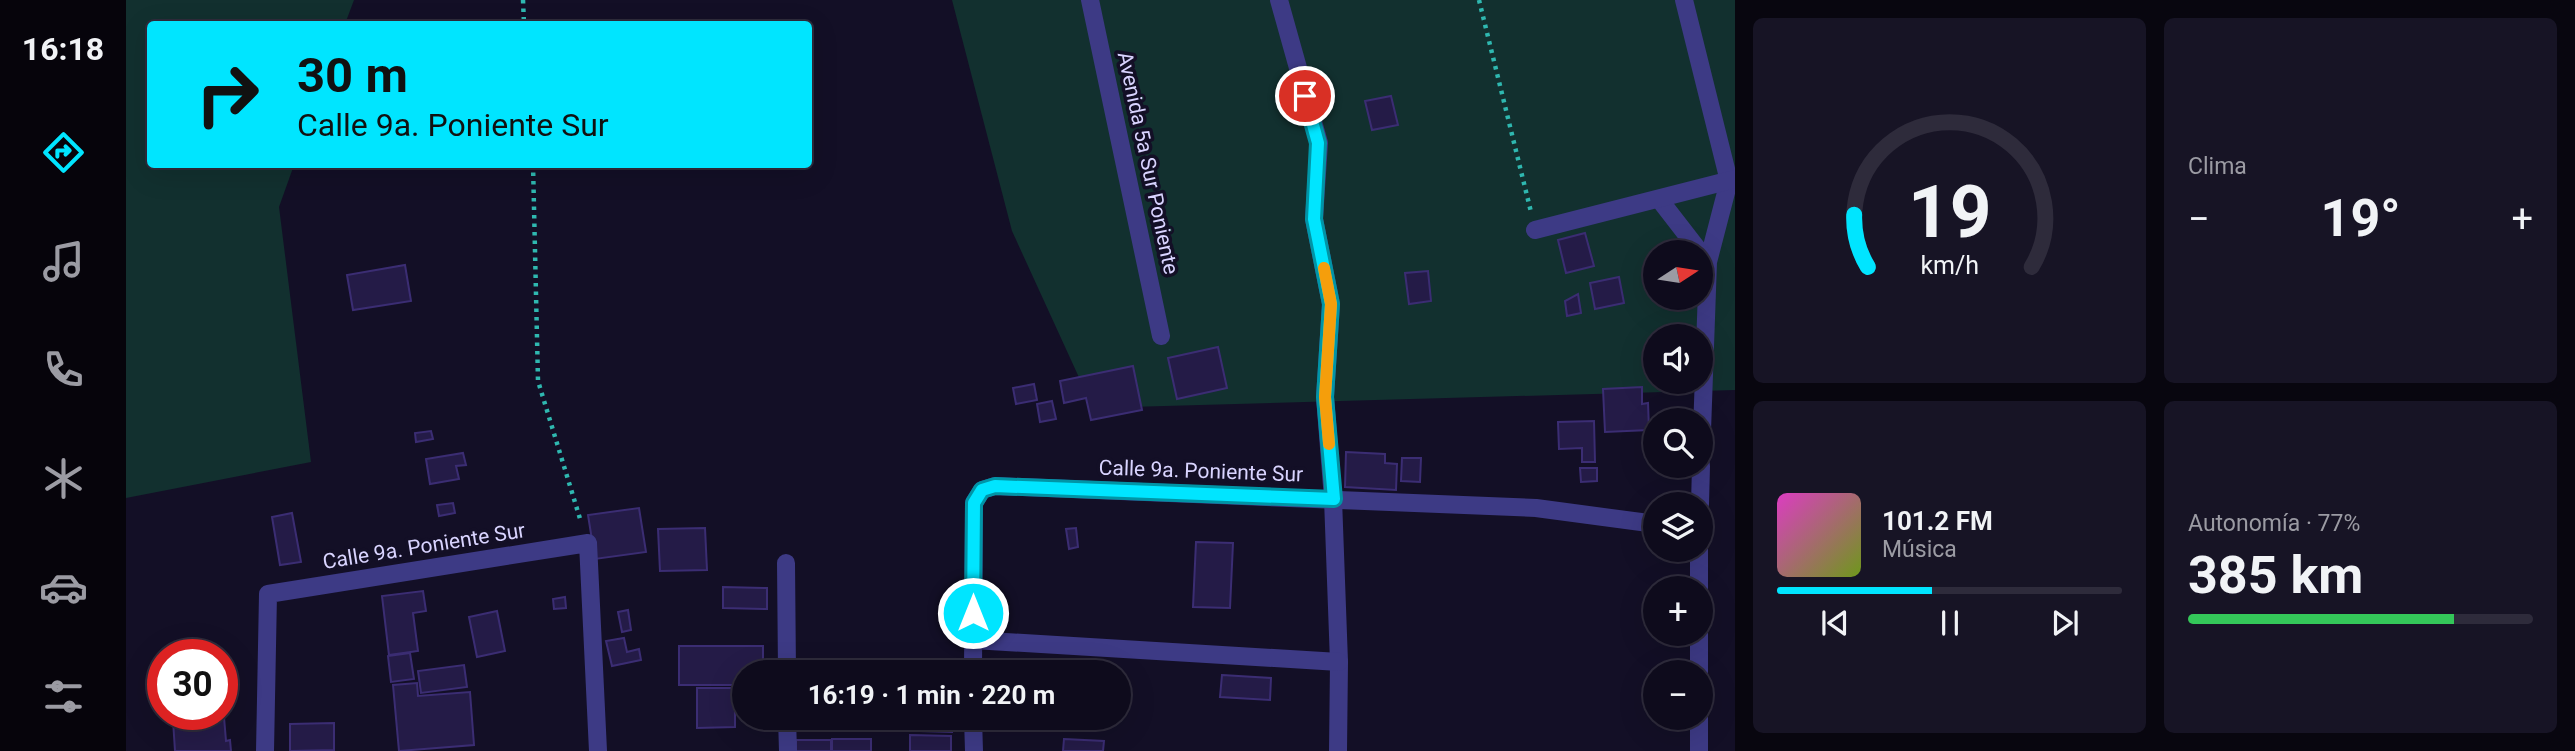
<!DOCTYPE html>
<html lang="es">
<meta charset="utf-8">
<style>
:root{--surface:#0e0b1c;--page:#171425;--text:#f1f3f6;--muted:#9b9ba3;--line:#2e2b3b;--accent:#00e5ff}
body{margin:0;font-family:Roboto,sans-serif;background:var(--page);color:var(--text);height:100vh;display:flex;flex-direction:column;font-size:26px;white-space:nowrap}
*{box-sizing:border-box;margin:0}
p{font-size:23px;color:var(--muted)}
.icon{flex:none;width:38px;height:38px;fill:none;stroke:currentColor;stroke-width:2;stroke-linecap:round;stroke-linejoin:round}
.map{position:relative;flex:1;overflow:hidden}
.sheet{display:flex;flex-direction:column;gap:18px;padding:18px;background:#08060f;width:840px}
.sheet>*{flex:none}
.top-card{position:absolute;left:21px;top:21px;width:665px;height:147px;border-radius:7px;box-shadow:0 7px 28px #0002,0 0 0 2px var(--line);background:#00e5ff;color:#111;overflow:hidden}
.needle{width:46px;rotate:78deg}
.buttons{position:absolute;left:1517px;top:240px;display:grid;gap:14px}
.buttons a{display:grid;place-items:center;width:70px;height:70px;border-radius:50%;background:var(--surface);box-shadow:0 7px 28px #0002,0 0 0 2px var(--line);font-size:35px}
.speed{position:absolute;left:21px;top:639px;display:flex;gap:14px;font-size:35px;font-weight:700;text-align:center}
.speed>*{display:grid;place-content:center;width:91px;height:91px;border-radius:50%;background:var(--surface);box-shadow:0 7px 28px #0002,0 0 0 2px var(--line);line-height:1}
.speed .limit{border:10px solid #d22;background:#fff;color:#111}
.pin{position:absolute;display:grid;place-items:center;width:60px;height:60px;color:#fff;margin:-30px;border:4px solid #fff;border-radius:50%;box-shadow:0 2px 7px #0007}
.me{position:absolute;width:77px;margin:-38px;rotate:0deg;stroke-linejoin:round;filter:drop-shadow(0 0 5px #0008)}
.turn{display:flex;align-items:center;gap:24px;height:147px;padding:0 35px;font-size:32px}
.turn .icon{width:91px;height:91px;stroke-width:2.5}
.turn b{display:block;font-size:49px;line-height:60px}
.big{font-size:52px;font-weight:700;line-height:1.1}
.sheet .card{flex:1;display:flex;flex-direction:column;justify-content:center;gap:10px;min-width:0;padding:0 24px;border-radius:10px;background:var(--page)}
.sheet .dial{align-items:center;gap:0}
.dial svg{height:182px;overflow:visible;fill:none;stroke:var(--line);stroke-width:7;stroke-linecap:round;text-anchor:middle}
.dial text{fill:var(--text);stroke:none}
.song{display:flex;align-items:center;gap:21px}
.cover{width:84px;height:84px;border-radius:10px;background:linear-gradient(135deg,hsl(310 70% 55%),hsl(80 70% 35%))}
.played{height:7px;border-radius:4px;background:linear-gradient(90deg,var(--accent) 45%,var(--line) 45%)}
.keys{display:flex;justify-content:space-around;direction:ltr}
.heat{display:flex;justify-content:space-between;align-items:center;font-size:38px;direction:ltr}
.charge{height:10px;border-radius:5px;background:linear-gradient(90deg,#34c759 77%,var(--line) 0)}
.sheet .tiles{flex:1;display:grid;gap:18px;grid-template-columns:repeat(2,1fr)}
.trip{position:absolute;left:606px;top:660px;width:399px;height:70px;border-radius:35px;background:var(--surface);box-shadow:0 7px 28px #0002,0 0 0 2px var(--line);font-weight:700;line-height:70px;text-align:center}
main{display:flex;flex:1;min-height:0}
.dock{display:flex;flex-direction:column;width:126px;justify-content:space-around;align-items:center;background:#06040b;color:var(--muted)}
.dock .icon{width:49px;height:49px}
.dock .on{color:var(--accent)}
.dock b{font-size:32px;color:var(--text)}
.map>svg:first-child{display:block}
</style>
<main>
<nav class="dock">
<b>16:18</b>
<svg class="icon on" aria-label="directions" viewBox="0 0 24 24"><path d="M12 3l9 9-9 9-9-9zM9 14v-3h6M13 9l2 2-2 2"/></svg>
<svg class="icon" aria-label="music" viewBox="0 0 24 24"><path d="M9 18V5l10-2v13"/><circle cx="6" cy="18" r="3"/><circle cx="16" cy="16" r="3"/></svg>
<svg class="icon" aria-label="phone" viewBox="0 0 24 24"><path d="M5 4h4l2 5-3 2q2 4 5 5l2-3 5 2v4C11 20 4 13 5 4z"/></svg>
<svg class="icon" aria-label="climate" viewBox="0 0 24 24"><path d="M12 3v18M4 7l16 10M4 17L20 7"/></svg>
<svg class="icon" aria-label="car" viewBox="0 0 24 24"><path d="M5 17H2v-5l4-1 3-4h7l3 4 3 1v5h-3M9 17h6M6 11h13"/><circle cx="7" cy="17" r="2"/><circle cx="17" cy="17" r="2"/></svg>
<svg class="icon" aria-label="filters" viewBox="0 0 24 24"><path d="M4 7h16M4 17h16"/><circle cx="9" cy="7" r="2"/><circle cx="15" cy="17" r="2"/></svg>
</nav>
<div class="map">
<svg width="1609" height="751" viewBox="0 0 1609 751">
<rect width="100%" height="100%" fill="#130f26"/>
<g fill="#12302f" fill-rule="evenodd">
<polygon points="0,0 228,0 219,24 24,24 24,164 168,165 153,207 185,462 0,498"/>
<path d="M826 0H1609V390L967 408 886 231ZM1530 252H1575V298H1530ZM1530 336H1575V382H1530Z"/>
</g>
<g fill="#241b47" stroke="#3b2d73" stroke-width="2">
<polygon points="1265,96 1272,125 1246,130 1239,101"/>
<polygon points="1459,233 1468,266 1440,273 1432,240"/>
<polygon points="279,265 285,301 227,310 221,275"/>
<polygon points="1302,271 1305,301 1283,304 1279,273"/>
<polygon points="1493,277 1498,303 1469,309 1464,283"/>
<polygon points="1452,294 1455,313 1441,316 1439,301"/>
<polygon points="1092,347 1101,388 1051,399 1042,358"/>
<polygon points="1007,366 1016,410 965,420 960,398 938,403 934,381"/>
<polygon points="908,384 911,400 890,404 887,388"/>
<polygon points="1516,387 1516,404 1522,403 1523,430 1479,432 1477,389"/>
<polygon points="926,401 930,419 914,422 911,404"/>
<polygon points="1468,421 1469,462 1456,462 1456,448 1433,449 1432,422"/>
<polygon points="305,431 307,439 290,442 289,433"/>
<polygon points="1220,452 1259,454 1259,463 1271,464 1270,490 1219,487"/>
<polygon points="337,453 340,465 330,466 333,479 304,484 300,459"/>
<polygon points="1276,458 1295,458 1294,482 1275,481"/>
<polygon points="1454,468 1471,468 1471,481 1455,482"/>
<polygon points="327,503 329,513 313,516 311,505"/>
<polygon points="513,508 520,552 469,559 462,515"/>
<polygon points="166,513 175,562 154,565 146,517"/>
<polygon points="579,528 581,570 534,571 532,529"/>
<polygon points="950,528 952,547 943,549 940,529"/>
<polygon points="1070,542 1107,543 1104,608 1067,607"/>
<polygon points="597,587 641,588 641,609 597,608"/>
<polygon points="297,591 300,611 287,613 292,651 263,655 256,596"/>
<polygon points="439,597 440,608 428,609 427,599"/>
<polygon points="502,610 505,630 496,632 492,612"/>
<polygon points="371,611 379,651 351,657 343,617"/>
<polygon points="498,638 501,652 513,649 515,660 486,666 480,641"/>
<polygon points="553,646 637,646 637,672 618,672 618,685 553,685"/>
<polygon points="284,653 288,679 265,682 262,656"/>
<polygon points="865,660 978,665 978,672 865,672"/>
<polygon points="338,665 341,687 295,693 292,671"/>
<polygon points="1096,675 1145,678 1144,700 1094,697"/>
<polygon points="291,683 292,696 344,692 348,745 273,751 267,685"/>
<polygon points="571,688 609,688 609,727 571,728"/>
<polygon points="98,717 100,741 104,740 105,751 49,751 47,720"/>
<polygon points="795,718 826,718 826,732 794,731"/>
<polygon points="208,723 208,750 164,751 164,724"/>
<polygon points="784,735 825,736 825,751 784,751"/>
<rect x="706" y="739" width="39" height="12"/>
<polygon points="938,739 978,741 977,751 937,751"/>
<rect x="670" y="740" width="35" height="11"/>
</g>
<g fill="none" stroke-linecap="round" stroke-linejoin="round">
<g stroke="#2fb8b0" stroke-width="4.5" stroke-dasharray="3.5 5" stroke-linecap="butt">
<polyline points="397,0 398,24"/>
<polyline points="1353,0 1405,212"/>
<polyline points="407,164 412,381 455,522"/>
</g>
<g stroke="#3d3a85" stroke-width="18">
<polyline points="964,0 1035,336"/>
<polyline points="1153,0 1193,143 1188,219 1205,304 1199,397 1207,499 1213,662 1212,751"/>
<polyline points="1558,0 1603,181 1582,262 1575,459"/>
<polyline points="1533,199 1574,252"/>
<polyline points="1409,230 1609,179"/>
<polyline points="1574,504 1575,466"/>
<polyline points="1573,550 1573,588"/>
<polyline points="660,563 661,672"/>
<polyline points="1573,634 1573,672"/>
<polyline points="847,640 1213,662"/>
<polyline points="847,672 848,503 856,490 869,486 1410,508 1530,524"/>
<polyline points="661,718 662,751"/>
<polyline points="847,718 848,751"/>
<polyline points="1573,718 1573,751"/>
<polyline points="139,751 142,594 462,543 472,751"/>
</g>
</g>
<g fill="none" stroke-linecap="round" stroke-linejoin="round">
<g stroke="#0095a6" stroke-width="18">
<polyline id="route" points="847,613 848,503 856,490 869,486 1208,499 1199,397 1205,304 1188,219 1192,143 1179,96"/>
</g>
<use href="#route" stroke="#00e5ff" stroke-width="12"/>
<polyline stroke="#f59e0b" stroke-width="12" points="1198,268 1205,304 1199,397 1203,444"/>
</g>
<g text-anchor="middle" stroke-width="7" stroke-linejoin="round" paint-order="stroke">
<g font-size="21" fill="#d9d4ff" stroke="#130f26">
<text transform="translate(1022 163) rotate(78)" y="7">Avenida 5a Sur Poniente</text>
<text transform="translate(1075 471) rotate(2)" y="7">Calle 9a. Poniente Sur</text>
<text transform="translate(298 546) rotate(-9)" y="7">Calle 9a. Poniente Sur</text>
</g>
</g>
</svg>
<div class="buttons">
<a><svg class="needle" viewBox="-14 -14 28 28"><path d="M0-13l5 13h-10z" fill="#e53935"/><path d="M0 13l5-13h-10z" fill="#9b9ba3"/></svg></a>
<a><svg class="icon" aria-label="sound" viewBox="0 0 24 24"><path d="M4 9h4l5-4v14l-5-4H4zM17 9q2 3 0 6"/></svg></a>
<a><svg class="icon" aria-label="search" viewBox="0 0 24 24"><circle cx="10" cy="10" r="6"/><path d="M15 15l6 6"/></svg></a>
<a><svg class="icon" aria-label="layers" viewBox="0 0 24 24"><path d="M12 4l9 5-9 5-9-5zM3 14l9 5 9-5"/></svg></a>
<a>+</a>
<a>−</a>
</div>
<div class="speed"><div class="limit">30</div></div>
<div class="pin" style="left:1179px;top:96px;background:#d93025"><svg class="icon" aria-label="arrive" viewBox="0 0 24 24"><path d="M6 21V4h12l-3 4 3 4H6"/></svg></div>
<svg class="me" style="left:847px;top:613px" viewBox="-20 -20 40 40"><circle r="17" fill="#00e5ff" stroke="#fff" stroke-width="3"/><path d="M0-11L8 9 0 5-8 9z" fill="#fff"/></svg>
<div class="trip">16:19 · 1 min · 220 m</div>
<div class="top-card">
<div class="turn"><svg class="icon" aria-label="right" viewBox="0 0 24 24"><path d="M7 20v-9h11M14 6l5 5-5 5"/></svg><div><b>30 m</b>Calle 9a. Poniente Sur</div></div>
</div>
</div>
<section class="sheet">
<div class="tiles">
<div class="card dial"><svg viewBox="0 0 100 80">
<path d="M14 69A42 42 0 1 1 86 69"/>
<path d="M14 69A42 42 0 0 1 8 46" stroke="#00e5ff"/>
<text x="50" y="56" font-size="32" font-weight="700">19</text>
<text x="50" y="72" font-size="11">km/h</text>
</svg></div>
<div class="card"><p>Clima</p>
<div class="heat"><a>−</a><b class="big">19°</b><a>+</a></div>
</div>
<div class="card">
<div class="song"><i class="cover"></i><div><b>101.2 FM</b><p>Música</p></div></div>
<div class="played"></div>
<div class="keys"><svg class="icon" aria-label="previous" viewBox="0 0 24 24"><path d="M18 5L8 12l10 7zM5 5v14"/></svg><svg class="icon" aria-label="pause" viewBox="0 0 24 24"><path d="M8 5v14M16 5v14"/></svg><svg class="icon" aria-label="next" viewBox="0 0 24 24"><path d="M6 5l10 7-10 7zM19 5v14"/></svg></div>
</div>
<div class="card"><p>Autonomía · 77%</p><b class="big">385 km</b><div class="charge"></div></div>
</div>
</section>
</main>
